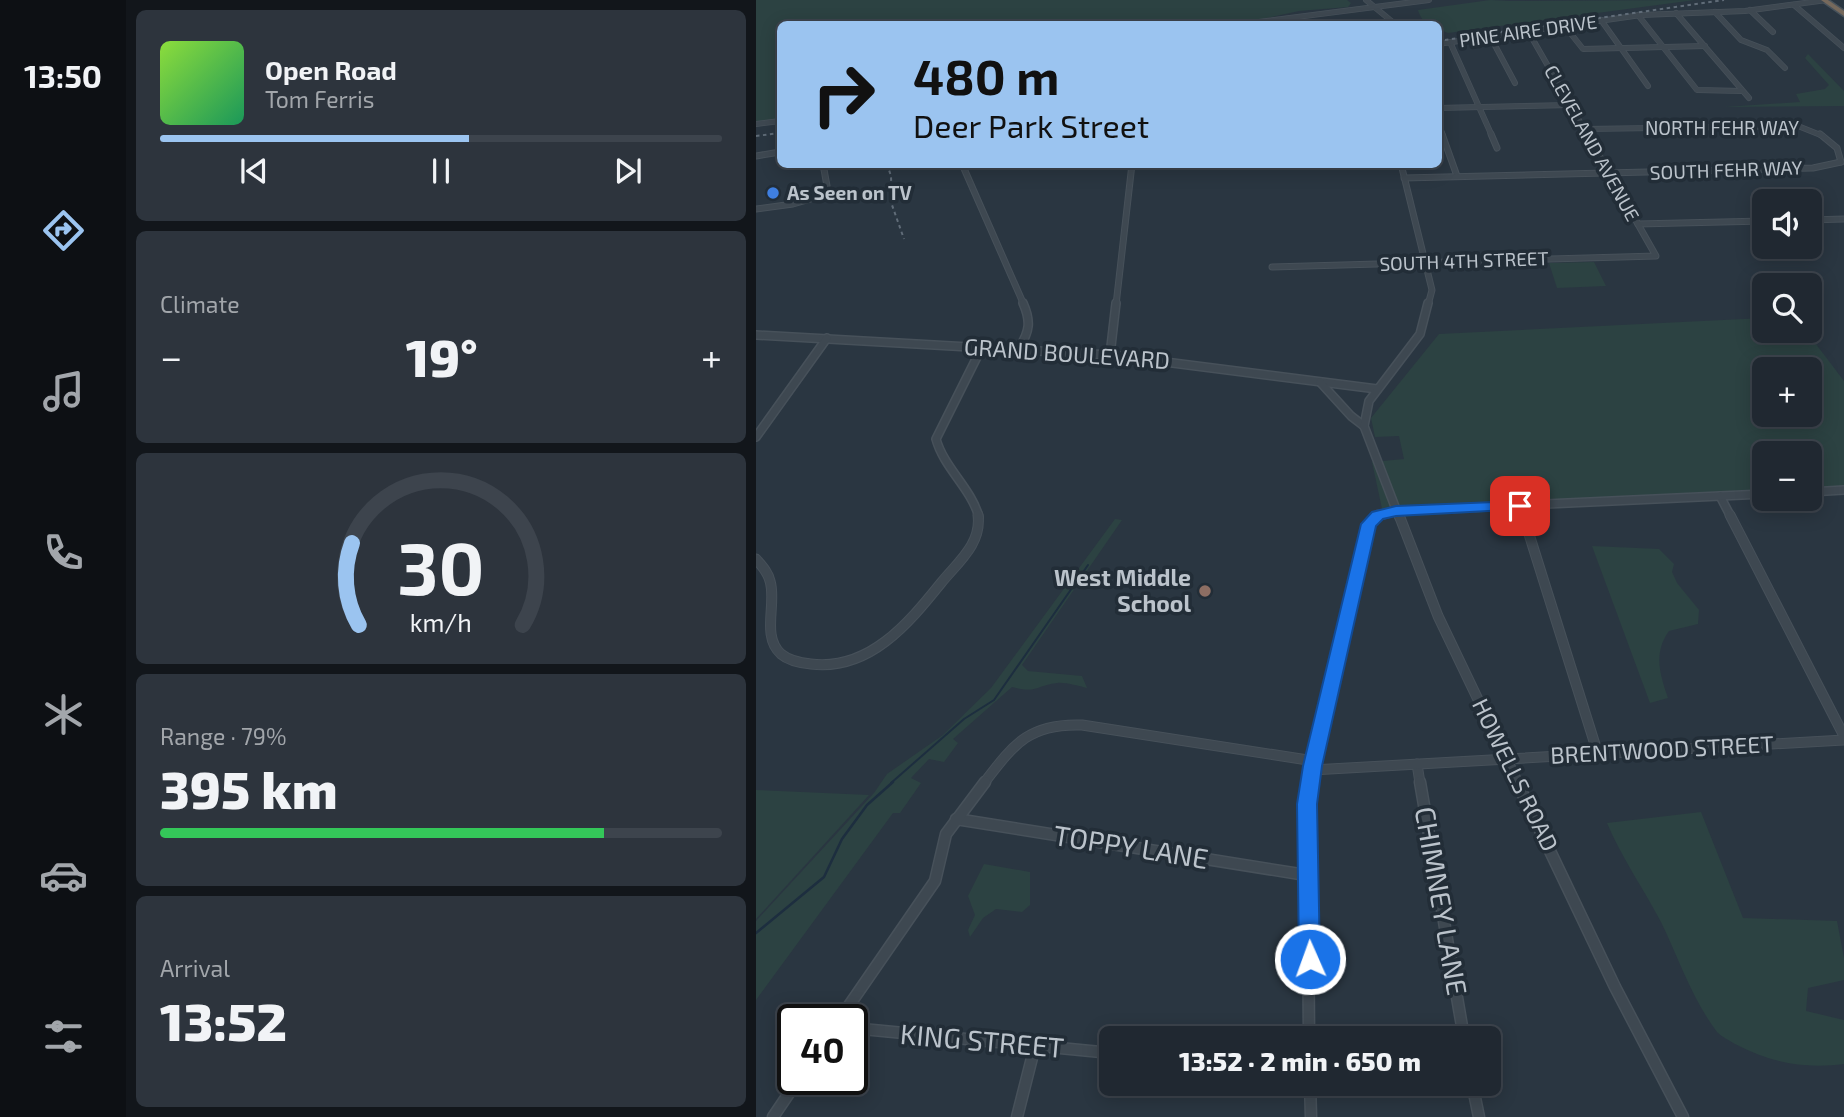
<!DOCTYPE html>
<meta charset="utf-8">
<style>
:root{--surface:#202831;--page:#2d343d;--text:#f1f3f6;--muted:#a2a6ab;--line:#3d444d;--accent:#9bc4f0}
body{margin:0;font-family:"Exo 2",sans-serif;background:var(--page);color:var(--text);height:100vh;display:flex;flex-direction:column;font-size:26px;white-space:nowrap}
*{box-sizing:border-box;margin:0}
p{font-size:23px;color:var(--muted)}
.icon{flex:none;width:38px;height:38px;fill:none;stroke:currentColor;stroke-width:2;stroke-linecap:round;stroke-linejoin:round}
.map{position:relative;flex:1;overflow:hidden}
.drawer{display:flex;flex-direction:column;gap:10px;padding:10px;background:#12161b;width:630px}
.drawer>*{flex:none}
.banner{position:absolute;left:21px;top:21px;width:665px;height:147px;border-radius:10px;box-shadow:0 4px 18px #0003,0 0 0 2px var(--line);background:#9bc4f0;color:#111;overflow:hidden}
.buttons{position:absolute;left:996px;top:189px;display:grid;gap:14px}
.buttons a{display:grid;place-items:center;width:70px;height:70px;border-radius:10px;background:var(--surface);box-shadow:0 4px 18px #0003,0 0 0 2px var(--line);font-size:35px}
.speed{position:absolute;left:21px;top:1004px;display:flex;gap:14px;font-size:35px;font-weight:700;text-align:center}
.speed>*{display:grid;place-content:center;width:91px;height:91px;border-radius:50%;background:var(--surface);box-shadow:0 4px 18px #0003,0 0 0 2px var(--line);line-height:1}
.speed .limit{border:4px solid #111;border-radius:10px;background:#fff;color:#111}
.pin{position:absolute;display:grid;place-items:center;width:60px;height:60px;color:#fff;margin:-30px;border-radius:14px;box-shadow:0 4px 10px #0006}
.me{position:absolute;width:77px;margin:-38px;rotate:358deg;stroke-linejoin:round;filter:drop-shadow(0 0 5px #0008)}
.turn{display:flex;align-items:center;gap:24px;height:147px;padding:0 21px;font-size:32px}
.turn .icon{width:91px;height:91px;stroke-width:2.5}
.turn b{display:block;font-size:49px;line-height:60px}
.big{font-size:52px;font-weight:800;line-height:1.1}
.drawer .card{flex:1;display:flex;flex-direction:column;justify-content:center;gap:10px;min-width:0;padding:0 24px;border-radius:10px;background:var(--page)}
.drawer .dial{align-items:center;gap:0}
.dial svg{height:182px;overflow:visible;fill:none;stroke:var(--line);stroke-width:7;stroke-linecap:round;text-anchor:middle}
.dial text{fill:var(--text);stroke:none}
.song{display:flex;align-items:center;gap:21px}
.cover{width:84px;height:84px;border-radius:10px;background:linear-gradient(135deg,hsl(90 70% 55%),hsl(150 70% 35%))}
.played{height:7px;border-radius:4px;background:linear-gradient(90deg,var(--accent) 55%,var(--line) 55%)}
.keys{display:flex;justify-content:space-around;direction:ltr}
.heat{display:flex;justify-content:space-between;align-items:center;font-size:38px;direction:ltr}
.charge{height:10px;border-radius:5px;background:linear-gradient(90deg,#34c759 79%,var(--line) 0)}
.trip{position:absolute;left:343px;top:1026px;width:402px;height:70px;border-radius:10px;background:var(--surface);box-shadow:0 4px 18px #0003,0 0 0 2px var(--line);font-weight:800;line-height:70px;text-align:center}
main{display:flex;flex:1;min-height:0}
.tabs{display:flex;flex-direction:column;width:126px;justify-content:space-around;align-items:center;background:#0d1014;color:var(--muted)}
.tabs .icon{width:49px;height:49px}
.tabs .active{color:var(--accent)}
.tabs b{font-size:32px;color:var(--text)}
.map>svg:first-child{display:block}
</style>
<main>
<nav class="tabs">
<b>13:50</b>
<svg class="icon active" aria-label="directions" viewBox="0 0 24 24"><path d="M12 3l9 9-9 9-9-9zM9 14v-3h6M13 9l2 2-2 2"/></svg>
<svg class="icon" aria-label="music" viewBox="0 0 24 24"><path d="M9 18V5l10-2v13"/><circle cx="6" cy="18" r="3"/><circle cx="16" cy="16" r="3"/></svg>
<svg class="icon" aria-label="phone" viewBox="0 0 24 24"><path d="M5 4h4l2 5-3 2q2 4 5 5l2-3 5 2v4C11 20 4 13 5 4z"/></svg>
<svg class="icon" aria-label="climate" viewBox="0 0 24 24"><path d="M12 3v18M4 7l16 10M4 17L20 7"/></svg>
<svg class="icon" aria-label="car" viewBox="0 0 24 24"><path d="M5 17H2v-5l4-1 3-4h7l3 4 3 1v5h-3M9 17h6M6 11h13"/><circle cx="7" cy="17" r="2"/><circle cx="17" cy="17" r="2"/></svg>
<svg class="icon" aria-label="filters" viewBox="0 0 24 24"><path d="M4 7h16M4 17h16"/><circle cx="9" cy="7" r="2"/><circle cx="15" cy="17" r="2"/></svg>
</nav>
<section class="drawer">
<div class="card">
<div class="song"><i class="cover"></i><div><b>Open Road</b><p>Tom Ferris</p></div></div>
<div class="played"></div>
<div class="keys"><svg class="icon" aria-label="previous" viewBox="0 0 24 24"><path d="M18 5L8 12l10 7zM5 5v14"/></svg><svg class="icon" aria-label="pause" viewBox="0 0 24 24"><path d="M8 5v14M16 5v14"/></svg><svg class="icon" aria-label="next" viewBox="0 0 24 24"><path d="M6 5l10 7-10 7zM19 5v14"/></svg></div>
</div>
<div class="card"><p>Climate</p>
<div class="heat"><a>−</a><b class="big">19°</b><a>+</a></div>
</div>
<div class="card dial"><svg viewBox="0 0 100 80">
<path d="M14 69A42 42 0 1 1 86 69"/>
<path d="M14 69A42 42 0 0 1 11 33" stroke="#9bc4f0"/>
<text x="50" y="56" font-size="32" font-weight="700">30</text>
<text x="50" y="72" font-size="11">km/h</text>
</svg></div>
<div class="card"><p>Range · 79%</p><b class="big">395 km</b><div class="charge"></div></div>
<div class="card"><p>Arrival</p><b class="big">13:52</b></div>
</section>
<div class="map">
<svg width="1088" height="1117" viewBox="0 0 1088 1117">
<rect width="100%" height="100%" fill="#2a3641"/>
<g fill="#2c4242" fill-rule="evenodd">
<polygon points="0,0 591,0 595,3 592,7 543,11 502,20 465,24 24,24 24,119 0,122"/>
<path d="M734 0 754 1 939 0 692 33 683 29 682 24C670 24 666 22 662 10Z"/>
<polygon points="1052,54 1088,91 1088,106 968,107 1044,102 1040,94 1069,89 1073,85 1049,58"/>
<polygon points="838,262 850,286 801,288 793,263"/>
<path d="M1008 318V331H1050L1088 381V492L1054 494V453H1008V496L628 518 616 462 648 459 643 436 619 437 615 418 683 334ZM1008 369H1054V415H1008Z"/>
<path d="M359 519 366 520 266 665 272 671 326 676 331 688C322 686 310 682 301 683 281 685 281 694 256 687L197 739 202 743 188 762 173 759 155 778 165 783 144 813H137L0 1000V921L118 793 131 774 187 735 235 688Z"/>
<path d="M836 546 903 549 918 564 916 572 921 583 943 610 942 624 913 631C897 653 904 674 912 698L894 703Z"/>
<polygon points="0,790 113,795 0,919"/>
<path d="M945 812 987 918 1081 921 1088 958V980L1052 988 1050 1011 1088 1020V1064C1048 1069 1015 1063 979 1044 973 1040 966 1037 961 1032 936 999 923 959 905 922 887 888 866 858 851 823Z"/>
<polygon points="228,864 274,872 274,905 266,912 240,909 227,918 214,937 212,930 219,915 212,896"/>
</g>
<g fill="none" stroke-linecap="round" stroke-linejoin="round">
<polyline stroke="#1d2e3f" stroke-width="2" points="135,783 208,719 238,700 332,565"/>
<polyline stroke="#1d2e3f" stroke-width="2.5" points="0,933 68,877 86,839 111,805 137,782"/>
<g stroke="#47515a" stroke-width="6">
<g id="minor-far4">
<polyline points="610,0 639,24"/>
<polyline points="1038,5 1088,48"/>
<polyline points="994,10 1017,32"/>
<polyline points="959,12 985,40 1011,50 1029,68"/>
<polyline points="920,13 993,98"/>
<polyline points="882,15 941,90 986,91"/>
<polyline points="845,20 892,86"/>
<polyline points="487,24 673,0"/>
<polyline points="808,25 827,49 949,46"/>
<polyline points="772,31 832,136"/>
<polyline points="734,36 759,83"/>
<polyline points="694,42 736,136"/>
<polyline points="682,44 885,15 989,11 1071,0"/>
<polyline points="682,108 815,105"/>
<polyline points="682,121 687,136"/>
<polyline points="0,124 24,121"/>
<polyline points="829,129 1042,126 1067,136"/>
</g>
</g>
<g stroke="#47515a" stroke-width="7">
<g id="minor-far3">
<polyline points="686,134 701,176"/>
<polyline points="735,134 741,148"/>
<polyline points="1064,134 1081,148 1085,162"/>
<polyline points="0,156 24,152"/>
<polyline points="206,164 268,305"/>
<polyline points="645,164 676,290 672,305"/>
<polyline points="648,178 1057,168 1085,162"/>
<polyline points="0,209 37,204 65,196 71,186 67,164"/>
<polyline points="1054,220 1088,219"/>
<polyline points="882,224 1008,221"/>
<polyline points="516,267 900,256 831,134"/>
<polyline points="360,305 376,164"/>
</g>
</g>
<g stroke="#47515a" stroke-width="10">
<g id="minor-far2">
<polyline points="0,335 354,355 621,389"/>
<path d="M263 348C274 331 275 321 267 303"/>
<polyline points="354,355 360,303"/>
<polyline points="564,382 595,416 608,426"/>
<polyline points="0,437 71,338"/>
<polyline points="1054,492 1088,490"/>
<polyline points="964,496 975,517"/>
<polyline points="764,506 767,517"/>
<path d="M223 517C215 488 188 468 180 439L226 347"/>
<polyline points="620,517 640,511 1008,494"/>
<polyline points="643,517 608,426 613,401 664,334 672,303"/>
</g>
</g>
<g stroke="#47515a" stroke-width="11">
<g id="minor-far1">
<polyline points="643,515 682,616 762,783"/>
<polyline points="767,515 842,754"/>
<polyline points="974,515 1088,736"/>
<path d="M0 559C6 566 12 572 14 581 21 603 5 636 25 654 32 660 45 663 55 664 113 671 152 624 185 583 201 563 226 544 222 515"/>
<polyline points="661,764 664,783"/>
<polyline points="556,770 1088,740"/>
<path d="M228 783C258 744 273 723 326 725L558 761"/>
<polyline points="554,783 616,520 622,515"/>
</g>
</g>
<g stroke="#47515a" stroke-width="13">
<g id="minor">
<polyline points="664,782 708,1038"/>
<polyline points="761,782 859,987 927,1117"/>
<polyline points="200,819 550,875"/>
<polyline points="83,1020 179,881 190,834 229,782"/>
<polyline points="96,1028 355,1053"/>
<polyline points="553,1038 551,804 555,782"/>
<polyline points="554,1083 555,1117"/>
<polyline points="716,1083 723,1117"/>
<polyline points="17,1117 42,1080"/>
<polyline points="261,1117 279,1046"/>
</g>
</g>
<g stroke="#48535c" stroke-width="3">
<polygon id="highway" points="1065,0 1072,0 1088,11 1088,16"/>
</g>
<use href="#minor-far4" stroke="#3e4851" stroke-width="4.5"/>
<use href="#minor-far3" stroke="#3e4851" stroke-width="5"/>
<use href="#minor-far2" stroke="#3e4851" stroke-width="7"/>
<use href="#minor-far1" stroke="#3e4851" stroke-width="9"/>
<use href="#minor" stroke="#3e4851" stroke-width="10"/>
<use href="#highway" fill="#76695c" fill-rule="evenodd"/>
<g stroke="#606c78" stroke-width="2" stroke-dasharray="3.5 3.5" stroke-linecap="butt">
<polyline points="682,41 968,0"/>
<polyline points="0,136 24,133"/>
<polyline points="131,164 135,176 136,205 148,239"/>
</g>
</g>
<polygon fill="#1a73e8" stroke="#114b97" stroke-width="2" points="764,501 769,502 771,506 769,509 640,516 627,519 620,526 566,766 561,804 564,959 561,966 554,969 546,966 543,959 541,804 547,766 605,524 616,512 640,506"/>
<circle fill="#3f7fe0" stroke="#222d37" stroke-width="2.5" cx="17" cy="193" r="7"/>
<circle fill="#8d6e63" stroke="#222d37" stroke-width="2.5" cx="449" cy="591" r="7"/>
<g text-anchor="middle" stroke-width="7" stroke-linejoin="round" paint-order="stroke">
<g font-size="19" fill="#bbc3cb" stroke="#222d37">
<text transform="translate(772 31) rotate(-8)" y="7">PINE AIRE DRIVE</text>
<text x="966" y="135">NORTH FEHR WAY</text>
<text transform="translate(836 143) rotate(61)" y="7">CLEVELAND AVENUE</text>
<text transform="translate(970 170) rotate(-2)" y="7">SOUTH FEHR WAY</text>
<text transform="translate(708 261) rotate(-2)" y="7">SOUTH 4TH STREET</text>
</g>
<g font-size="19" font-weight="bold" fill="#bbc3cb" stroke="#222d37" text-anchor="start">
<text x="31" y="200">As Seen on TV</text>
</g>
<g font-size="23" fill="#bbc3cb" stroke="#222d37">
<text transform="translate(311 354) rotate(4)" y="8">GRAND BOULEVARD</text>
<text transform="translate(906 750) rotate(-3)" y="8">BRENTWOOD STREET</text>
<text transform="translate(759 775) rotate(64)" y="8">HOWELLS ROAD</text>
</g>
<g font-size="23" font-weight="bold" fill="#bbc3cb" stroke="#222d37" text-anchor="end">
<text x="435" y="586">West Middle<tspan x="435" dy="26">School</tspan></text>
</g>
<g font-size="28" fill="#bbc3cb" stroke="#222d37">
<text transform="translate(375 847) rotate(9)" y="10">TOPPY LANE</text>
<text transform="translate(685 901) rotate(80)" y="10">CHIMNEY LANE</text>
<text transform="translate(226 1041) rotate(5)" y="10">KING STREET</text>
</g>
</g>
</svg>
<div class="buttons">
<a><svg class="icon" aria-label="sound" viewBox="0 0 24 24"><path d="M4 9h4l5-4v14l-5-4H4zM17 9q2 3 0 6"/></svg></a>
<a><svg class="icon" aria-label="search" viewBox="0 0 24 24"><circle cx="10" cy="10" r="6"/><path d="M15 15l6 6"/></svg></a>
<a>+</a>
<a>−</a>
</div>
<div class="speed"><div class="limit">40</div></div>
<div class="pin" style="left:764px;top:506px;background:#d93025"><svg class="icon" aria-label="arrive" viewBox="0 0 24 24"><path d="M6 21V4h12l-3 4 3 4H6"/></svg></div>
<svg class="me" style="left:554px;top:959px" viewBox="-20 -20 40 40"><circle r="17" fill="#1a73e8" stroke="#fff" stroke-width="3"/><path d="M0-11L8 9 0 5-8 9z" fill="#fff"/></svg>
<div class="trip">13:52 · 2 min · 650 m</div>
<div class="banner">
<div class="turn"><svg class="icon" aria-label="right" viewBox="0 0 24 24"><path d="M7 20v-9h11M14 6l5 5-5 5"/></svg><div><b>480 m</b>Deer Park Street</div></div>
</div>
</div>
</main>
